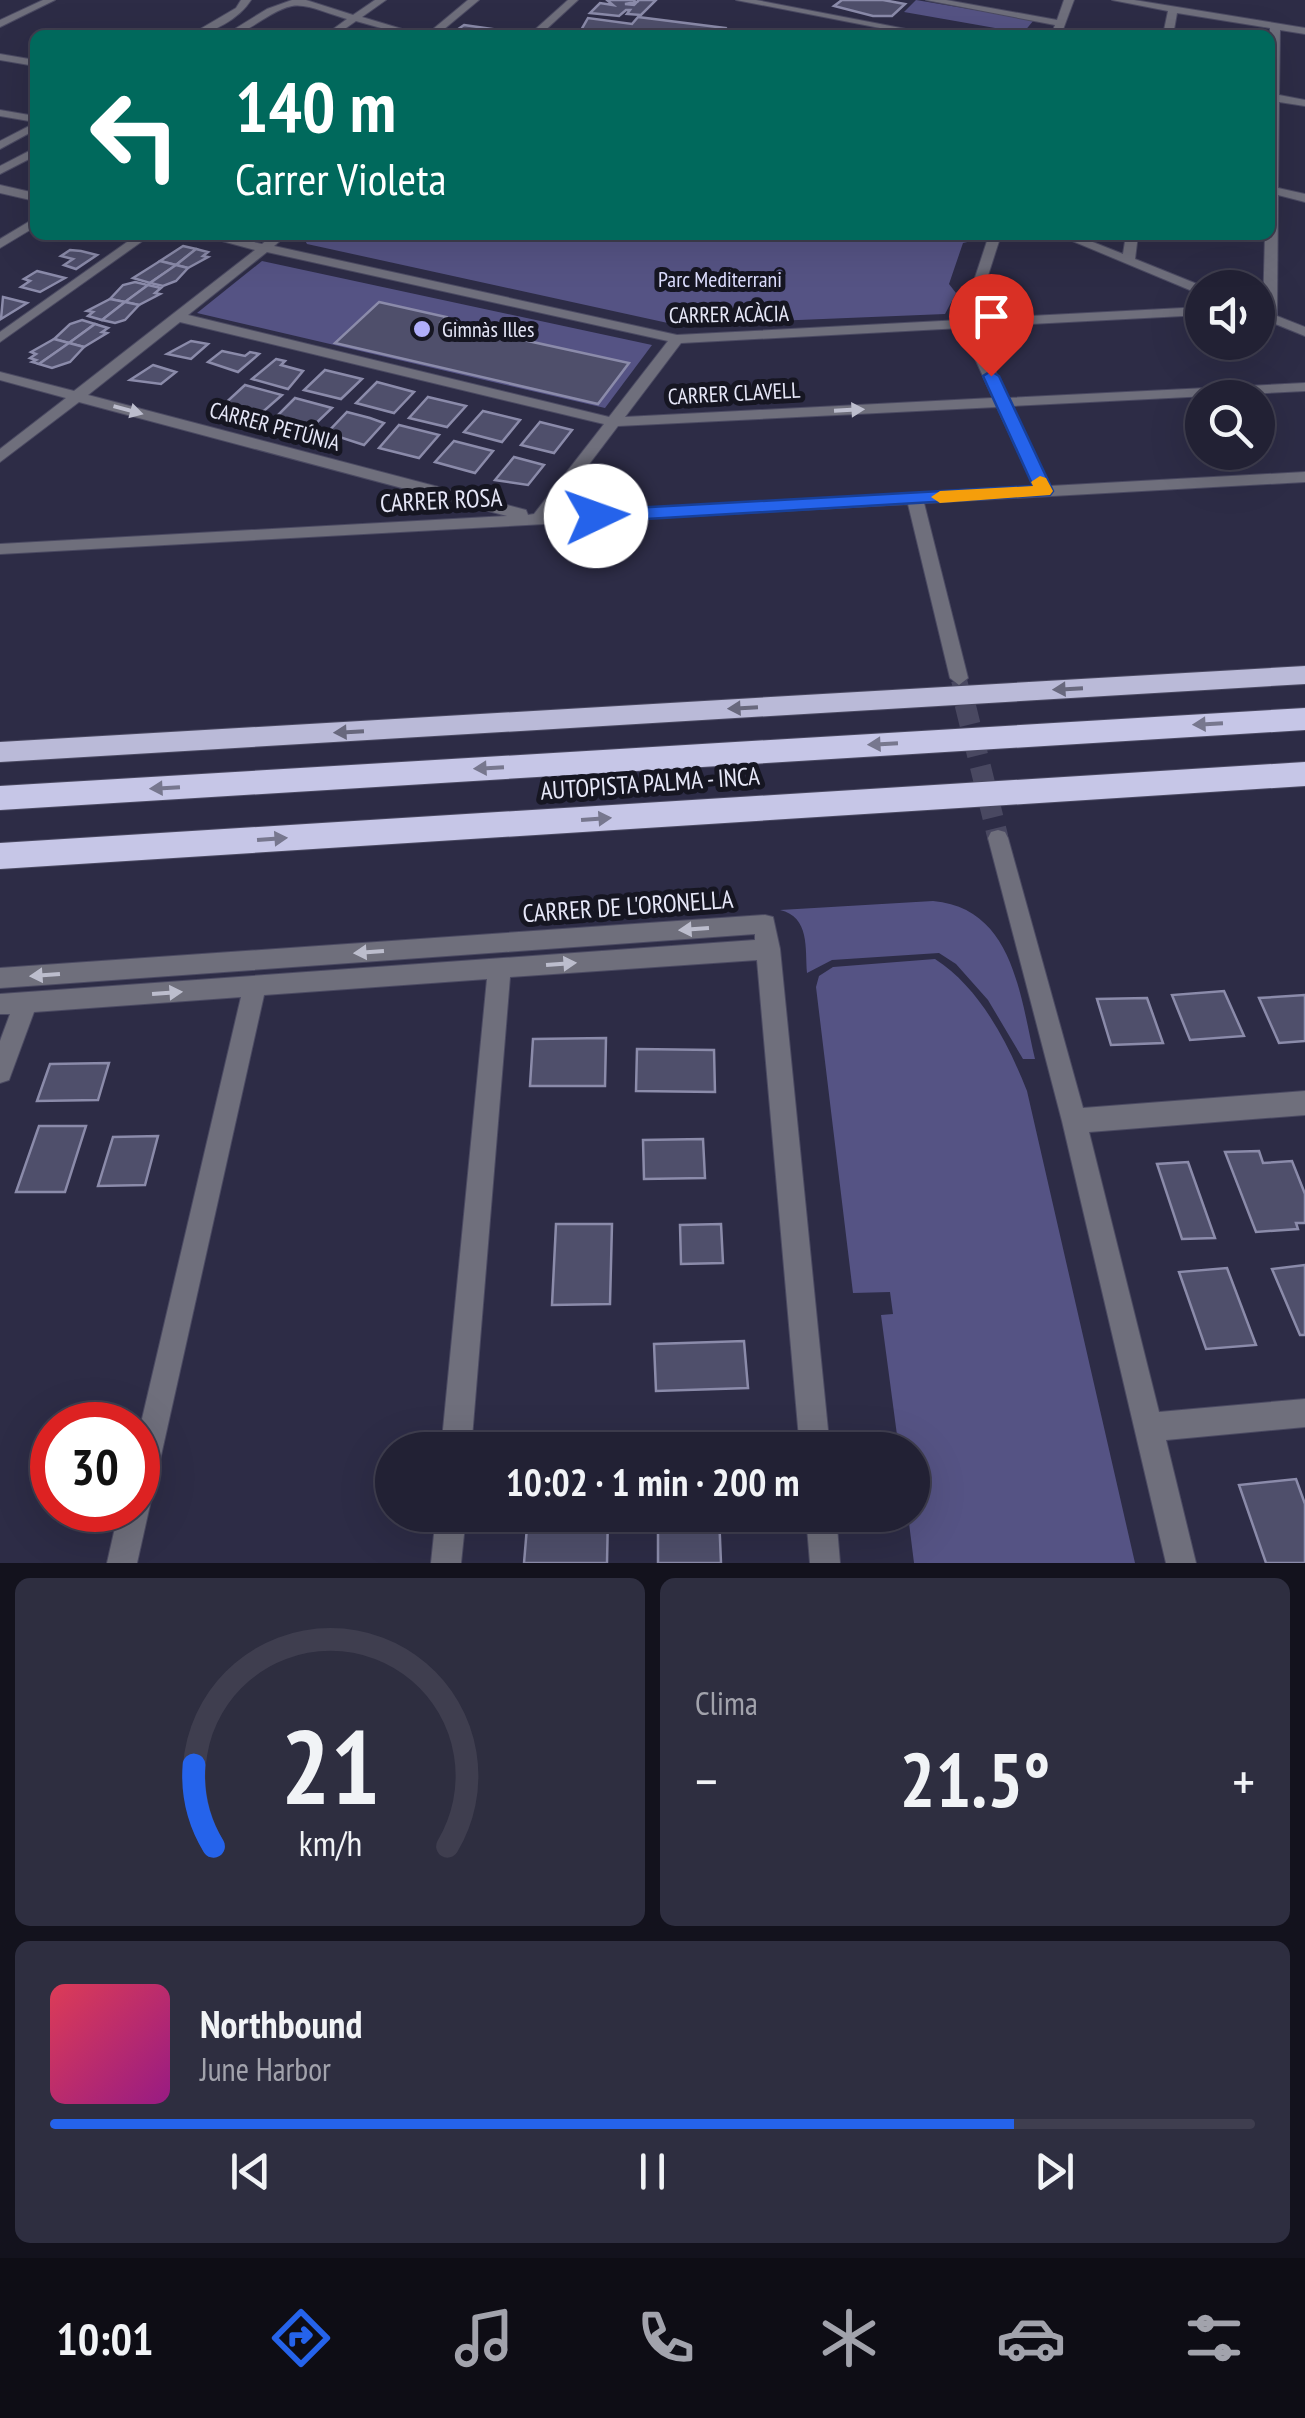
<!DOCTYPE html>
<html lang="es">
<meta charset="utf-8">
<style>
:root{--surface:#222134;--page:#2e2e40;--text:#f1f3f6;--muted:#a2a3ac;--line:#3f3e4f;--accent:#2563eb}
body{margin:0;font-family:"PT Sans Narrow",sans-serif;background:var(--page);color:var(--text);height:100vh;display:flex;flex-direction:column;font-size:38px;white-space:nowrap}
*{box-sizing:border-box;margin:0}
p{font-size:32px;color:var(--muted)}
.icon{flex:none;width:55px;height:55px;fill:none;stroke:currentColor;stroke-width:2;stroke-linecap:round;stroke-linejoin:round}
.map{position:relative;height:1563px;overflow:hidden}
.side{display:flex;flex-direction:column;gap:15px;padding:15px;background:#13121d;flex:1}
.side>*{flex:none}
.hud{position:absolute;left:30px;top:30px;width:1245px;height:210px;border-radius:15px;box-shadow:0 10px 40px #0002,0 0 0 2px var(--line);background:#00695c;color:#fff;overflow:hidden}
.controls{position:absolute;left:1185px;top:270px;display:grid;gap:20px}
.controls a{display:grid;place-items:center;width:90px;height:90px;border-radius:50%;background:var(--surface);box-shadow:0 10px 40px #0002,0 0 0 2px var(--line);font-size:50px}
.speed{position:absolute;left:30px;top:1402px;display:flex;gap:20px;font-size:50px;font-weight:700;text-align:center}
.speed>*{display:grid;place-content:center;width:130px;height:130px;border-radius:50%;background:var(--surface);box-shadow:0 10px 40px #0002,0 0 0 2px var(--line);line-height:1}
.speed .limit{border:15px solid #d22;background:#fff;color:#111}
.pin{position:absolute;display:grid;place-items:center;width:85px;height:85px;color:#fff;margin:-102px -42px;border-radius:50% 50% 50% 0;rotate:-45deg;box-shadow:0 0 10px #0007}
.pin .icon{rotate:45deg}
.me{position:absolute;width:110px;margin:-55px;rotate:87deg;stroke-linejoin:round;filter:drop-shadow(0 0 8px #0008)}
.turn{display:flex;align-items:center;gap:35px;height:210px;padding:0 40px;font-size:45px}
.turn .icon{width:130px;height:130px;stroke-width:2.5}
.turn b{display:block;font-size:70px;line-height:85px}
.big{font-size:75px;font-weight:700;line-height:1.1}
.side .tile{flex:1;display:flex;flex-direction:column;justify-content:center;gap:15px;min-width:0;padding:0 35px;border-radius:15px;background:var(--page)}
.side .dial{align-items:center;gap:0}
.dial svg{height:260px;overflow:visible;fill:none;stroke:var(--line);stroke-width:7;stroke-linecap:round;text-anchor:middle}
.dial text{fill:var(--text);stroke:none}
.song{display:flex;align-items:center;gap:30px}
.cover{width:120px;height:120px;border-radius:15px;background:linear-gradient(135deg,hsl(350 70% 55%),hsl(310 70% 35%))}
.played{height:10px;border-radius:5px;background:linear-gradient(90deg,var(--accent) 80%,var(--line) 80%)}
.keys{display:flex;justify-content:space-around;direction:ltr}
.heat{display:flex;justify-content:space-between;align-items:center;font-size:55px;direction:ltr}
.side .tiles{flex:1;display:grid;gap:15px;grid-template-columns:1fr 1fr}
.tile:last-child{grid-column:span 2}
.trip{position:absolute;left:375px;top:1432px;width:555px;height:100px;border-radius:50px;background:var(--surface);box-shadow:0 10px 40px #0002,0 0 0 2px var(--line);font-weight:700;line-height:100px;text-align:center}
.tab-bar{display:flex;height:160px;justify-content:space-around;align-items:center;background:#0e0d15;color:var(--muted)}
.tab-bar .icon{width:70px;height:70px}
.tab-bar .selected{color:var(--accent)}
.tab-bar b{font-size:45px;color:var(--text)}
.map>svg:first-child{display:block}
</style>
<div class="map">
<svg width="1305" height="1563" viewBox="0 0 1305 1563">
<rect width="100%" height="100%" fill="#2d2c46"/>
<g fill="#555384">
<polygon points="916,0 1034,20 1023,33 904,12"/>
<polygon points="302,235 978,235 976,240 963,243 949,284 956,293 945,314 677,325 307,244"/>
<polygon points="262,261 652,345 605,408 197,313"/>
<path d="M933 901C1014 908 1020 997 1035 1059H1023L988 1000 956 964 939 953 832 960 807 973C805 948 810 917 780 910Z"/>
<path d="M935 959C980 988 1008 1043 1027 1091L1135 1563H914L908 1515H912V1450H899L881 1315 893 1314 890 1292 853 1293 816 987 819 976 833 967Z"/>
</g>
<g fill="#4f4f6b" stroke="#8b8baa" stroke-width="2.5">
<polygon points="607,0 633,0 636,2 625,4 634,5 639,0 656,0 641,15 627,14 630,10 626,10 619,16 590,13 600,3 613,5"/>
<polygon points="842,0 883,0 905,4 892,16 873,16 834,6"/>
<polygon points="638,17 725,28 720,34 707,35 633,30 628,35 580,32 588,18 632,24"/>
<polygon points="464,25 513,32 451,34"/>
<polygon points="183,246 196,249 176,265 160,261"/>
<polygon points="196,249 208,252 203,256 208,257 188,268 176,265"/>
<polygon points="70,250 81,251 97,255 76,269 64,265 73,259 61,256"/>
<polygon points="160,261 176,265 150,283 133,278"/>
<polygon points="176,265 188,268 176,281 163,286 150,283"/>
<polygon points="37,271 65,278 40,292 21,287 30,281 24,279"/>
<polygon points="135,282 148,285 125,302 110,299 123,285"/>
<polygon points="148,285 161,288 155,293 160,294 139,305 125,302"/>
<polygon points="3,297 27,303 1,319"/>
<polygon points="110,299 125,302 102,320 88,316 93,312 87,311"/>
<polygon points="125,302 139,305 125,320 115,323 102,320"/>
<polygon points="379,302 446,317 441,322 629,363 598,404 335,343"/>
<polygon points="82,320 95,324 69,343 54,339 70,324"/>
<polygon points="95,324 108,328 102,332 107,333 84,347 69,343"/>
<polygon points="54,339 69,343 39,364 32,362 36,360 30,358 36,354 31,352"/>
<polygon points="191,341 208,344 191,359 167,354"/>
<polygon points="69,343 84,347 70,362 52,368 39,364"/>
<polygon points="222,351 245,356 250,352 259,354 238,372 208,362"/>
<polygon points="276,359 285,361 281,365 303,371 288,389 252,379"/>
<polygon points="153,365 176,372 161,384 130,380"/>
<polygon points="325,370 362,379 341,399 304,390"/>
<polygon points="377,382 414,392 394,413 356,403"/>
<polygon points="245,385 282,395 257,417 220,408"/>
<polygon points="428,397 466,406 447,427 409,418"/>
<polygon points="295,398 332,408 310,429 273,420"/>
<polygon points="483,411 520,420 502,442 464,432"/>
<polygon points="347,412 370,418 384,423 364,445 327,433"/>
<polygon points="540,422 572,430 554,453 521,445"/>
<polygon points="399,425 439,435 419,458 379,448"/>
<polygon points="454,441 493,451 475,473 435,462"/>
<polygon points="514,457 544,465 528,485 495,480"/>
<polygon points="1224,991 1244,1036 1190,1040 1172,995"/>
<polygon points="1305,995 1305,1041 1279,1043 1259,998"/>
<polygon points="1147,998 1163,1043 1111,1045 1097,999"/>
<polygon points="606,1038 605,1086 530,1086 533,1039"/>
<polygon points="637,1049 714,1050 715,1092 636,1091"/>
<polygon points="109,1063 98,1100 37,1101 50,1064"/>
<polygon points="39,1126 86,1126 65,1192 16,1192"/>
<polygon points="158,1136 145,1185 98,1186 113,1137"/>
<polygon points="703,1139 705,1178 644,1179 643,1140"/>
<polygon points="1259,1151 1263,1163 1292,1161 1305,1194 1305,1223 1296,1223 1298,1229 1256,1232 1225,1152"/>
<polygon points="1188,1162 1215,1238 1182,1239 1157,1164"/>
<polygon points="556,1224 612,1224 610,1304 552,1305"/>
<polygon points="721,1224 723,1263 681,1264 680,1225"/>
<polygon points="1305,1265 1305,1335 1300,1335 1272,1269"/>
<polygon points="1227,1268 1256,1345 1206,1349 1179,1272"/>
<polygon points="744,1341 748,1388 656,1391 654,1344"/>
<polygon points="1296,1479 1305,1504 1305,1563 1266,1563 1239,1485"/>
<polygon points="528,1515 608,1515 607,1563 524,1563"/>
<polygon points="658,1515 719,1515 721,1563 658,1563"/>
</g>
<g fill="none" stroke-linecap="round" stroke-linejoin="round">
<polyline stroke="#494861" stroke-width="16" stroke-dasharray="16 9" stroke-linecap="butt" points="959,680 966,707"/>
<polyline stroke="#494861" stroke-width="21" stroke-dasharray="21 11" stroke-linecap="butt" points="965,704 998,838"/>
<g stroke="#4b4a62" stroke-width="2">
<polygon id="pedestrian" points="0,110 35,116 35,122 0,116"/>
</g>
<g stroke="#4b4a62" stroke-width="2">
<g id="minor">
<polygon points="43,0 55,0 0,27 0,20"/>
<path d="M241 0H251C240 18 211 35 190 35L236 8Z"/>
<path d="M292 0H306L353 15 375 0H386L362 17 422 35H406L356 21 336 35H325L347 19C331 15 307 3 292 6 267 11 250 35 225 35L267 9Z"/>
<polygon points="468,0 479,0 437,35 426,35"/>
<polygon points="568,0 578,0 540,35 529,35"/>
<polygon points="736,0 756,0 937,35 916,35"/>
<polygon points="926,0 946,0 1057,20 1064,0 1074,0 1061,35 1051,35 1055,25"/>
<polygon points="1112,0 1134,0 1305,28 1305,34 1280,30 1279,95 1305,100 1305,106 1279,102 1278,188 1305,194 1305,202 1278,195 1277,316 1305,327 1305,336 1258,317 1258,309 1263,310 1265,235 1270,235 1270,28 1177,13 1173,35 1163,35 1168,11"/>
<polygon points="0,54 35,60 35,66 0,60"/>
<polygon points="35,123 35,130 0,149 0,141"/>
<polygon points="35,148 35,156 0,174 0,166"/>
<polygon points="0,185 35,193 35,201 0,193"/>
<polygon points="35,218 35,227 0,248 0,239"/>
<polygon points="137,235 151,235 0,342 0,332"/>
<path d="M200 235H223L262 244 273 235H287L274 246 677 335 961 320 989 235H1001L974 319 1202 307V315L974 327 1008 398 1305 383V391L1012 406 1050 486 1305 472V482L924 503 968 678 959 685 950 678 908 504 0 554V544L507 516 79 402 0 462V449L66 398 0 380V372L74 391 255 250ZM267 252 668 341 609 417 188 315ZM180 322 604 424 534 514 528 515 526 510 88 395ZM961 328 993 398 625 417 681 343ZM997 407 1034 487 552 513 618 426Z"/>
<polygon points="1058,235 1075,235 1123,254 1126,235 1138,235 1135,259 1207,288 1202,288 1202,294 1197,293"/>
<polygon points="998,830 1005,832 1008,838 1083,1108 1305,1091 1305,1115 1089,1132 1159,1412 1305,1399 1305,1427 1166,1440 1196,1563 1166,1563 1062,1121 988,838 991,832"/>
<polygon points="765,915 773,917 780,949 830,1450 800,1450 757,960 510,977 471,1450 441,1450 487,979 264,995 137,1563 107,1563 119,1510 138,1510 138,1436 241,997 34,1012 9,1080 0,1083 0,1041 10,1014 0,1014 0,994 755,940 755,934 0,988 0,968"/>
<polygon points="436,1515 466,1515 461,1563 431,1563"/>
<polygon points="806,1515 836,1515 840,1563 810,1563"/>
</g>
</g>
<g stroke="#4b4a62" stroke-width="2">
<polygon id="trunk" points="1305,666 1305,684 0,762 0,742"/>
</g>
<g stroke="#4b4a62" stroke-width="2">
<g id="motorway">
<polygon points="1305,708 1305,730 0,810 0,786"/>
<polygon points="1305,762 1305,786 0,869 0,843"/>
</g>
</g>
<use href="#pedestrian" fill="#6f6f7c" fill-rule="evenodd"/>
<use href="#minor" fill="#6f6f7c" fill-rule="evenodd"/>
<use href="#trunk" fill="#babad8" fill-rule="evenodd"/>
<use href="#motorway" fill="#c6c6e7" fill-rule="evenodd"/>
</g>
<defs><path id="oneway-solid" d="M-6-.8H1V-3.2L6.5 0L1 3.2V.8H-6Z" transform="scale(2.5)"/></defs>
<g fill="#bcbdcd">
<use href="#oneway-solid" transform="translate(128 410) rotate(15)"/>
<use href="#oneway-solid" transform="translate(849 410) rotate(-3)"/>
<use href="#oneway-solid" transform="translate(694 929) rotate(176)"/>
<use href="#oneway-solid" transform="translate(369 952) rotate(176)"/>
<use href="#oneway-solid" transform="translate(561 964) rotate(-4)"/>
<use href="#oneway-solid" transform="translate(45 975) rotate(176)"/>
<use href="#oneway-solid" transform="translate(167 993) rotate(-4)"/>
</g>
<g fill="#68687d">
<use href="#oneway-solid" transform="translate(1068 689) rotate(177)"/>
<use href="#oneway-solid" transform="translate(743 708) rotate(177)"/>
<use href="#oneway-solid" transform="translate(349 732) rotate(177)"/>
</g>
<g fill="#77778e">
<use href="#oneway-solid" transform="translate(1208 724) rotate(177)"/>
<use href="#oneway-solid" transform="translate(883 744) rotate(177)"/>
<use href="#oneway-solid" transform="translate(489 768) rotate(177)"/>
<use href="#oneway-solid" transform="translate(165 788) rotate(177)"/>
<use href="#oneway-solid" transform="translate(596 819) rotate(-4)"/>
<use href="#oneway-solid" transform="translate(272 839) rotate(-4)"/>
</g>
<polygon fill="#2563eb" stroke="#184099" stroke-width="2.5" points="991,371 999,376 1053,491 1050,495 596,522 587,516 596,510 1033,486 983,376"/>
<polygon fill="#f59e0b" points="1040,476 1046,478 1053,491 1050,495 940,503 931,497 940,491 1033,486 1031,482"/>
<circle fill="#b0aefa" stroke="#161622" stroke-width="4" cx="422" cy="329" r="10"/>
<g text-anchor="middle" stroke-width="10" stroke-linejoin="round" paint-order="stroke">
<g font-size="22" fill="#dddeff" stroke="#161622">
<text x="720" y="287">Parc Mediterrani</text>
</g>
<g font-size="22" fill="#e6e7f8" stroke="#161622">
<text transform="translate(729 314) rotate(-1)" y="8">CARRER ACÀCIA</text>
<text transform="translate(734 393) rotate(-3)" y="8">CARRER CLAVELL</text>
<text transform="translate(275 426) rotate(15)" y="8">CARRER PETÚNIA</text>
</g>
<g font-size="22" fill="#e6e7f8" stroke="#161622" text-anchor="start">
<text x="442" y="337">Gimnàs Illes</text>
</g>
<g font-size="25" fill="#e6e7f8" stroke="#161622">
<text transform="translate(441 500) rotate(-3)" y="9">CARRER ROSA</text>
<text transform="translate(650 783) rotate(-4)" y="9">AUTOPISTA PALMA - INCA</text>
<text transform="translate(628 906) rotate(-4)" y="9">CARRER DE L'ORONELLA</text>
</g>
</g>
</svg>
<div class="controls">
<a><svg class="icon" aria-label="sound" viewBox="0 0 24 24"><path d="M4 9h4l5-4v14l-5-4H4zM17 9q2 3 0 6"/></svg></a>
<a><svg class="icon" aria-label="search" viewBox="0 0 24 24"><circle cx="10" cy="10" r="6"/><path d="M15 15l6 6"/></svg></a>
</div>
<div class="speed"><div class="limit">30</div></div>
<div class="pin" style="left:991px;top:376px;background:#d93025"><svg class="icon" aria-label="arrive" viewBox="0 0 24 24"><path d="M6 21V4h12l-3 4 3 4H6"/></svg></div>
<svg class="me" style="left:596px;top:516px" viewBox="-20 -20 40 40"><circle r="19" fill="#fff"/><path d="M0-13L10 11 0 6-10 11z" fill="#2563eb"/></svg>
<div class="trip">10:02 · 1 min · 200 m</div>
<div class="hud">
<div class="turn"><svg class="icon" aria-label="left" viewBox="0 0 24 24"><path d="M17 20v-9H6M10 6l-5 5 5 5"/></svg><div><b>140 m</b>Carrer Violeta</div></div>
</div>
</div>
<section class="side">
<div class="tiles">
<div class="tile dial"><svg viewBox="0 0 100 80">
<path d="M14 69A42 42 0 1 1 86 69"/>
<path d="M14 69A42 42 0 0 1 8 44" stroke="#2563eb"/>
<text x="50" y="56" font-size="32" font-weight="700">21</text>
<text x="50" y="72" font-size="11">km/h</text>
</svg></div>
<div class="tile"><p>Clima</p>
<div class="heat"><a>−</a><b class="big">21.5°</b><a>+</a></div>
</div>
<div class="tile">
<div class="song"><i class="cover"></i><div><b>Northbound</b><p>June Harbor</p></div></div>
<div class="played"></div>
<div class="keys"><svg class="icon" aria-label="previous" viewBox="0 0 24 24"><path d="M18 5L8 12l10 7zM5 5v14"/></svg><svg class="icon" aria-label="pause" viewBox="0 0 24 24"><path d="M8 5v14M16 5v14"/></svg><svg class="icon" aria-label="next" viewBox="0 0 24 24"><path d="M6 5l10 7-10 7zM19 5v14"/></svg></div>
</div>
</div>
</section>
<nav class="tab-bar">
<b>10:01</b>
<svg class="icon selected" aria-label="directions" viewBox="0 0 24 24"><path d="M12 3l9 9-9 9-9-9zM9 14v-3h6M13 9l2 2-2 2"/></svg>
<svg class="icon" aria-label="music" viewBox="0 0 24 24"><path d="M9 18V5l10-2v13"/><circle cx="6" cy="18" r="3"/><circle cx="16" cy="16" r="3"/></svg>
<svg class="icon" aria-label="phone" viewBox="0 0 24 24"><path d="M5 4h4l2 5-3 2q2 4 5 5l2-3 5 2v4C11 20 4 13 5 4z"/></svg>
<svg class="icon" aria-label="climate" viewBox="0 0 24 24"><path d="M12 3v18M4 7l16 10M4 17L20 7"/></svg>
<svg class="icon" aria-label="car" viewBox="0 0 24 24"><path d="M5 17H2v-5l4-1 3-4h7l3 4 3 1v5h-3M9 17h6M6 11h13"/><circle cx="7" cy="17" r="2"/><circle cx="17" cy="17" r="2"/></svg>
<svg class="icon" aria-label="filters" viewBox="0 0 24 24"><path d="M4 7h16M4 17h16"/><circle cx="9" cy="7" r="2"/><circle cx="15" cy="17" r="2"/></svg>
</nav>
